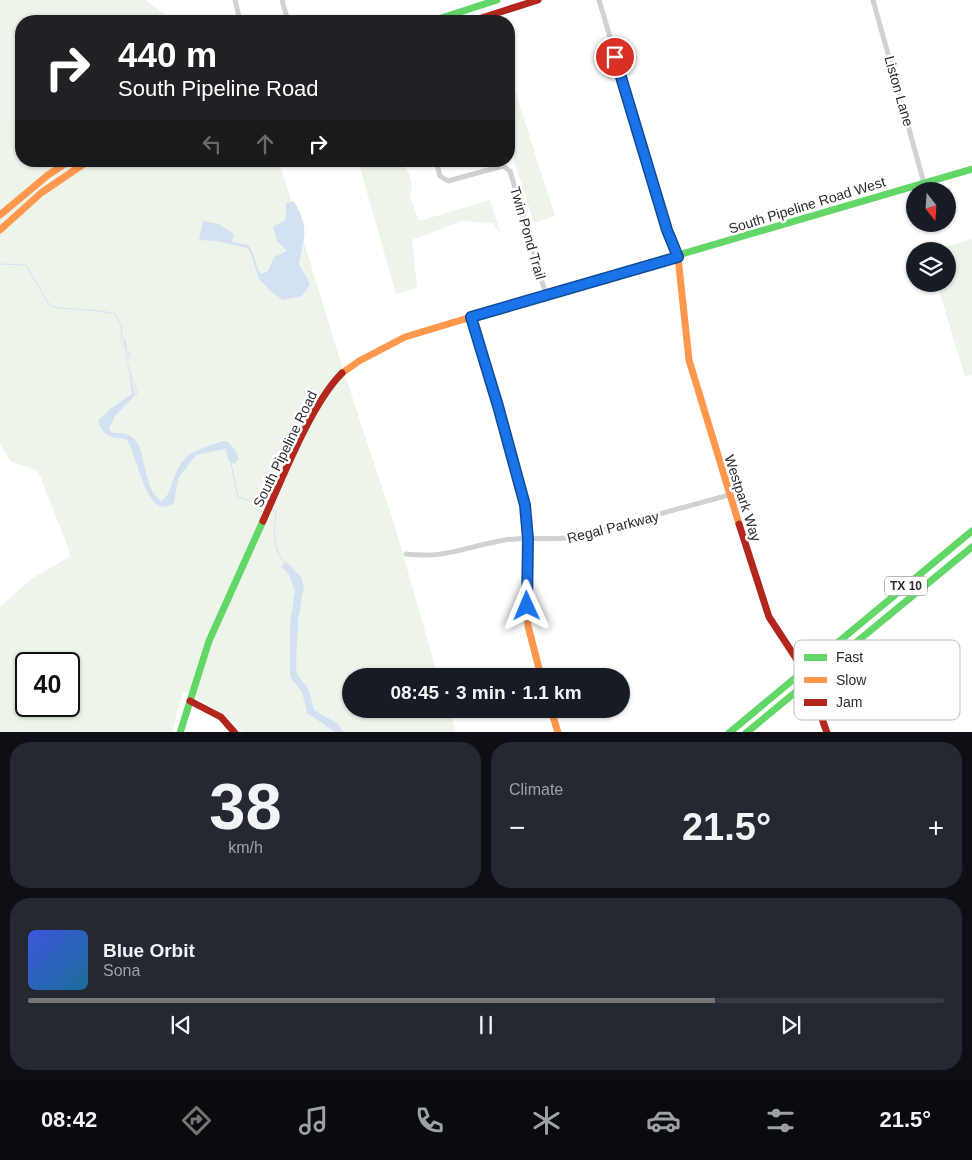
<!DOCTYPE html>
<meta charset="utf-8">
<style>
:root{--surface:#171b24;--page:#242831;--text:#f1f3f6;--muted:#9ea1a6;--line:#363941;--accent:#767676}
body{margin:0;font-family:Helvetica,sans-serif;background:var(--page);color:var(--text);height:100vh;display:flex;flex-direction:column;font-size:19px;white-space:nowrap}
*{box-sizing:border-box;margin:0}
p{font-size:16px;color:var(--muted)}
.icon{flex:none;width:28px;height:28px;fill:none;stroke:currentColor;stroke-width:2;stroke-linecap:round;stroke-linejoin:round}
.map{position:relative;height:732px;overflow:hidden}
.drawer{display:flex;flex-direction:column;gap:10px;padding:10px;background:#0d0f14;flex:1}
.drawer>*{flex:none}
.banner{position:absolute;left:15px;top:15px;width:500px;height:152px;border-radius:20px;box-shadow:0 1px 4px #0004;background:#202124;color:#fff;overflow:hidden}
.needle{width:32px;rotate:163deg}
.controls{position:absolute;left:906px;top:182px;display:grid;gap:10px}
.controls a{display:grid;place-items:center;width:50px;height:50px;border-radius:50%;background:var(--surface);box-shadow:0 1px 4px #0004;font-size:25px}
.speed{position:absolute;left:15px;top:652px;display:flex;gap:10px;font-size:25px;font-weight:700;text-align:center}
.speed>*{display:grid;place-content:center;width:65px;height:65px;border-radius:50%;background:var(--surface);box-shadow:0 1px 4px #0004;line-height:1}
.speed .limit{border:2px solid #111;border-radius:8px;background:#fff;color:#111}
.pin{position:absolute;display:grid;place-items:center;width:42px;height:42px;color:#fff;margin:-21px;border:2px solid #fff;border-radius:50%;box-shadow:0 1px 5px #0007}
.me{position:absolute;width:55px;margin:-28px;rotate:359deg;stroke-linejoin:round;filter:drop-shadow(0 0 4px #0008)}
.turn{display:flex;align-items:center;gap:18px;height:105px;padding:0 20px;font-size:22px}
.turn .icon{width:65px;height:65px;stroke-width:2.5}
.turn b{display:block;font-size:35px;line-height:42px}
.lanes{display:flex;align-items:center;height:48px;padding:0 20px;background:#0003;justify-content:center;gap:25px;direction:ltr}
.lanes .off{opacity:.35}
.big{font-size:38px;font-weight:700;line-height:1.1}
.drawer .tile{flex:1;display:flex;flex-direction:column;justify-content:center;gap:8px;min-width:0;padding:0 18px;border-radius:20px;background:var(--page)}
.drawer .dial{align-items:center;gap:0}
.dial b{font-size:65px;line-height:1}
.song{display:flex;align-items:center;gap:15px}
.cover{width:60px;height:60px;border-radius:8px;background:linear-gradient(135deg,hsl(230 70% 55%),hsl(200 70% 35%))}
.played{height:5px;border-radius:2px;background:linear-gradient(90deg,var(--accent) 75%,var(--line) 75%)}
.keys{display:flex;justify-content:space-around;direction:ltr}
.heat{display:flex;justify-content:space-between;align-items:center;font-size:28px;direction:ltr}
.drawer .tiles{flex:1;display:grid;gap:10px;grid-template-columns:1fr 1fr}
.tile:last-child{grid-column:span 2}
.trip{position:absolute;left:342px;top:668px;width:288px;height:50px;border-radius:25px;background:var(--surface);box-shadow:0 1px 4px #0004;font-weight:700;line-height:50px;text-align:center}
.menu{display:flex;height:80px;justify-content:space-around;align-items:center;background:#090b0e;color:var(--muted)}
.menu .icon{width:35px;height:35px}
.menu .active{color:var(--accent)}
.menu b{font-size:22px;color:var(--text)}
.map>svg:first-child{display:block}
</style>
<div class="map">
<svg width="972" height="733" viewBox="0 0 972 733">
<rect width="100%" height="100%" fill="#fff"/>
<g fill="#edf5ea" fill-rule="evenodd">
<path d="M0 0H146L173 21H21V161H279L342 366 394 523 438 676H351V709H449L456 732H242L234 722 199 699 197 695 183 692 172 732H0V607L31 579 69 557V550L38 471 10 461 0 444ZM26 664H69V706H26Z"/>
<polygon points="509,72 555,216 534,223 509,145"/>
<polygon points="358,161 402,161 409,174 412,184 410,196 419,221 490,200 501,234 492,223 461,221 412,240 417,288 396,294"/>
<polygon points="972,239 972,374 965,377 937,284 948,284 948,251 930,251"/>
</g>
<g fill="#d4e1f3">
<path d="M294 201C310 230 304 235 299 264L310 284 302 296 283 300 271 292 259 279 250 251 247 248 217 241 199 240 203 221 219 224 234 234 232 242 248 245C256 254 254 265 261 274L268 271 274 257 287 251 277 241 273 227 286 219V203Z"/>
<path d="M123 335 126 342 128 369 135 395 115 416 109 429 113 433C119 433 127 433 132 437 148 448 141 488 161 500V504C162 499 167 497 169 492 182 453 186 454 223 441L228 442 235 450 239 459 234 464 229 461 225 449 196 455 178 479 174 503C145 523 139 455 126 439 111 438 103 436 98 421L110 409 132 394Z"/>
<polygon points="287,562 301,577 304,586 298,621 296,666 297,674 309,690 314,710 337,723 344,732 335,732 307,713 302,692 290,677 290,623 295,591 288,573 281,566"/>
</g>
<g fill="none" stroke-linecap="round" stroke-linejoin="round">
<g stroke="#d4e1f3" stroke-width="1">
<path d="M0 264 26 265 50 306C72 311 93 308 115 314L122 326 121 341 125 347"/>
<polyline points="127,360 130,354 128,351"/>
<polyline points="128,366 137,393 129,401"/>
<polyline points="231,463 238,497 265,506"/>
<path d="M271 509 276 512C274 530 272 550 285 563"/>
</g>
<g stroke="#d1d1d1" stroke-width="5">
<polyline points="235,0 240,21"/>
<polyline points="282,0 288,21"/>
<polyline points="599,0 667,230 678,257"/>
<polyline points="873,0 924,183"/>
<polyline points="436,161 440,176 448,181 499,167 503,166 510,171 546,295"/>
<path d="M406 554C446 559 468 546 505 540 528 536 552 541 575 537L729 495"/>
</g>
<g stroke="#63d668" stroke-width="7">
<polyline points="432,21 497,0"/>
<polyline points="658,261 972,169"/>
<polyline points="180,733 209,641 263,521"/>
<polyline points="729,733 972,531"/>
<polyline points="746,733 972,547"/>
</g>
<g stroke="#ff974d" stroke-width="7">
<polyline points="0,215 48,175 69,161"/>
<polyline points="0,230 41,193 88,161"/>
<polyline points="678,257 689,360 739,524"/>
<polyline points="471,317 525,505 528,539 526,591 528,626 541,676"/>
<polyline points="342,373 359,361 405,337 658,261"/>
<polyline points="551,709 558,733"/>
</g>
<g stroke="#b3261e" stroke-width="7">
<polyline points="472,21 538,0"/>
<path d="M263 521C282 479 311 404 342 373"/>
<polyline points="739,524 769,617 807,675 827,733"/>
<polyline points="190,701 221,717 235,733"/>
</g>
</g>
<g fill="none" stroke-linecap="round" stroke-linejoin="round">
<g stroke="#114b97" stroke-width="12">
<polyline id="route" points="527,606 528,539 525,505 498,406 471,317 678,257 667,230 615,57"/>
</g>
<use href="#route" stroke="#1a73e8" stroke-width="9"/>
</g>
<g text-anchor="middle" stroke-width="5" stroke-linejoin="round" paint-order="stroke">
<rect fill="#fff" stroke="#6b6b6b" stroke-width="1" x="885" y="576.5" width="42" height="19" rx="4"/>
<g font-size="12" font-weight="bold" fill="#2c2c2c">
<text x="906" y="590">TX 10</text>
</g>
<g font-size="14" fill="#2c2c2c" stroke="#fff">
<text transform="translate(899 91) rotate(74)" y="5">Liston Lane</text>
<text transform="translate(807 205) rotate(-17)" y="5">South Pipeline Road West</text>
<text transform="translate(528 233) rotate(74)" y="5">Twin Pond Trail</text>
<text transform="translate(285 449) rotate(-64)" y="5">South Pipeline Road</text>
<text transform="translate(743 498) rotate(72)" y="5">Westpark Way</text>
<text transform="translate(613 527) rotate(-14)" y="5">Regal Parkway</text>
</g>
</g>
<rect x="794" y="640" width="166" height="80" rx="8" fill="#fff" stroke="#c0c0c0" stroke-width="1"/>
<rect x="804" y="654" width="23" height="7" fill="#63d668"/>
<rect x="804" y="677" width="23" height="6" fill="#ff974d"/>
<rect x="804" y="699" width="23" height="7" fill="#b3261e"/>
<g font-size="14" fill="#2c2c2c">
<text x="836" y="662">Fast</text>
<text x="836" y="685">Slow</text>
<text x="836" y="707">Jam</text>
</g>
</svg>
<div class="controls">
<a><svg class="needle" viewBox="-14 -14 28 28"><path d="M0-13l5 13h-10z" fill="#e53935"/><path d="M0 13l5-13h-10z" fill="#9ea1a6"/></svg></a>
<a><svg class="icon" aria-label="layers" viewBox="0 0 24 24"><path d="M12 4l9 5-9 5-9-5zM3 14l9 5 9-5"/></svg></a>
</div>
<div class="speed"><div class="limit">40</div></div>
<div class="pin" style="left:615px;top:57px;background:#d93025"><svg class="icon" aria-label="arrive" viewBox="0 0 24 24"><path d="M6 21V4h12l-3 4 3 4H6"/></svg></div>
<svg class="me" style="left:527px;top:606px" viewBox="-20 -20 40 40"><path d="M0-17L14 15 0 8-14 15z" fill="#1a73e8" stroke="#fff" stroke-width="4"/></svg>
<div class="trip">08:45 · 3 min · 1.1 km</div>
<div class="banner">
<div class="turn"><svg class="icon" aria-label="right" viewBox="0 0 24 24"><path d="M7 20v-9h11M14 6l5 5-5 5"/></svg><div><b>440 m</b>South Pipeline Road</div></div>
<div class="lanes"><svg class="icon off" aria-label="left" viewBox="0 0 24 24"><path d="M17 20v-9H6M10 6l-5 5 5 5"/></svg><svg class="icon off" aria-label="ahead" viewBox="0 0 24 24"><path d="M12 20V5M6 11l6-6 6 6"/></svg><svg class="icon" aria-label="right" viewBox="0 0 24 24"><path d="M7 20v-9h11M14 6l5 5-5 5"/></svg></div>
</div>
</div>
<section class="drawer">
<div class="tiles">
<div class="tile dial"><b>38</b><p>km/h</p></div>
<div class="tile"><p>Climate</p>
<div class="heat"><a>−</a><b class="big">21.5°</b><a>+</a></div>
</div>
<div class="tile">
<div class="song"><i class="cover"></i><div><b>Blue Orbit</b><p>Sona</p></div></div>
<div class="played"></div>
<div class="keys"><svg class="icon" aria-label="previous" viewBox="0 0 24 24"><path d="M18 5L8 12l10 7zM5 5v14"/></svg><svg class="icon" aria-label="pause" viewBox="0 0 24 24"><path d="M8 5v14M16 5v14"/></svg><svg class="icon" aria-label="next" viewBox="0 0 24 24"><path d="M6 5l10 7-10 7zM19 5v14"/></svg></div>
</div>
</div>
</section>
<nav class="menu">
<b>08:42</b>
<svg class="icon active" aria-label="directions" viewBox="0 0 24 24"><path d="M12 3l9 9-9 9-9-9zM9 14v-3h6M13 9l2 2-2 2"/></svg>
<svg class="icon" aria-label="music" viewBox="0 0 24 24"><path d="M9 18V5l10-2v13"/><circle cx="6" cy="18" r="3"/><circle cx="16" cy="16" r="3"/></svg>
<svg class="icon" aria-label="phone" viewBox="0 0 24 24"><path d="M5 4h4l2 5-3 2q2 4 5 5l2-3 5 2v4C11 20 4 13 5 4z"/></svg>
<svg class="icon" aria-label="climate" viewBox="0 0 24 24"><path d="M12 3v18M4 7l16 10M4 17L20 7"/></svg>
<svg class="icon" aria-label="car" viewBox="0 0 24 24"><path d="M5 17H2v-5l4-1 3-4h7l3 4 3 1v5h-3M9 17h6M6 11h13"/><circle cx="7" cy="17" r="2"/><circle cx="17" cy="17" r="2"/></svg>
<svg class="icon" aria-label="filters" viewBox="0 0 24 24"><path d="M4 7h16M4 17h16"/><circle cx="9" cy="7" r="2"/><circle cx="15" cy="17" r="2"/></svg>
<b>21.5°</b>
</nav>
